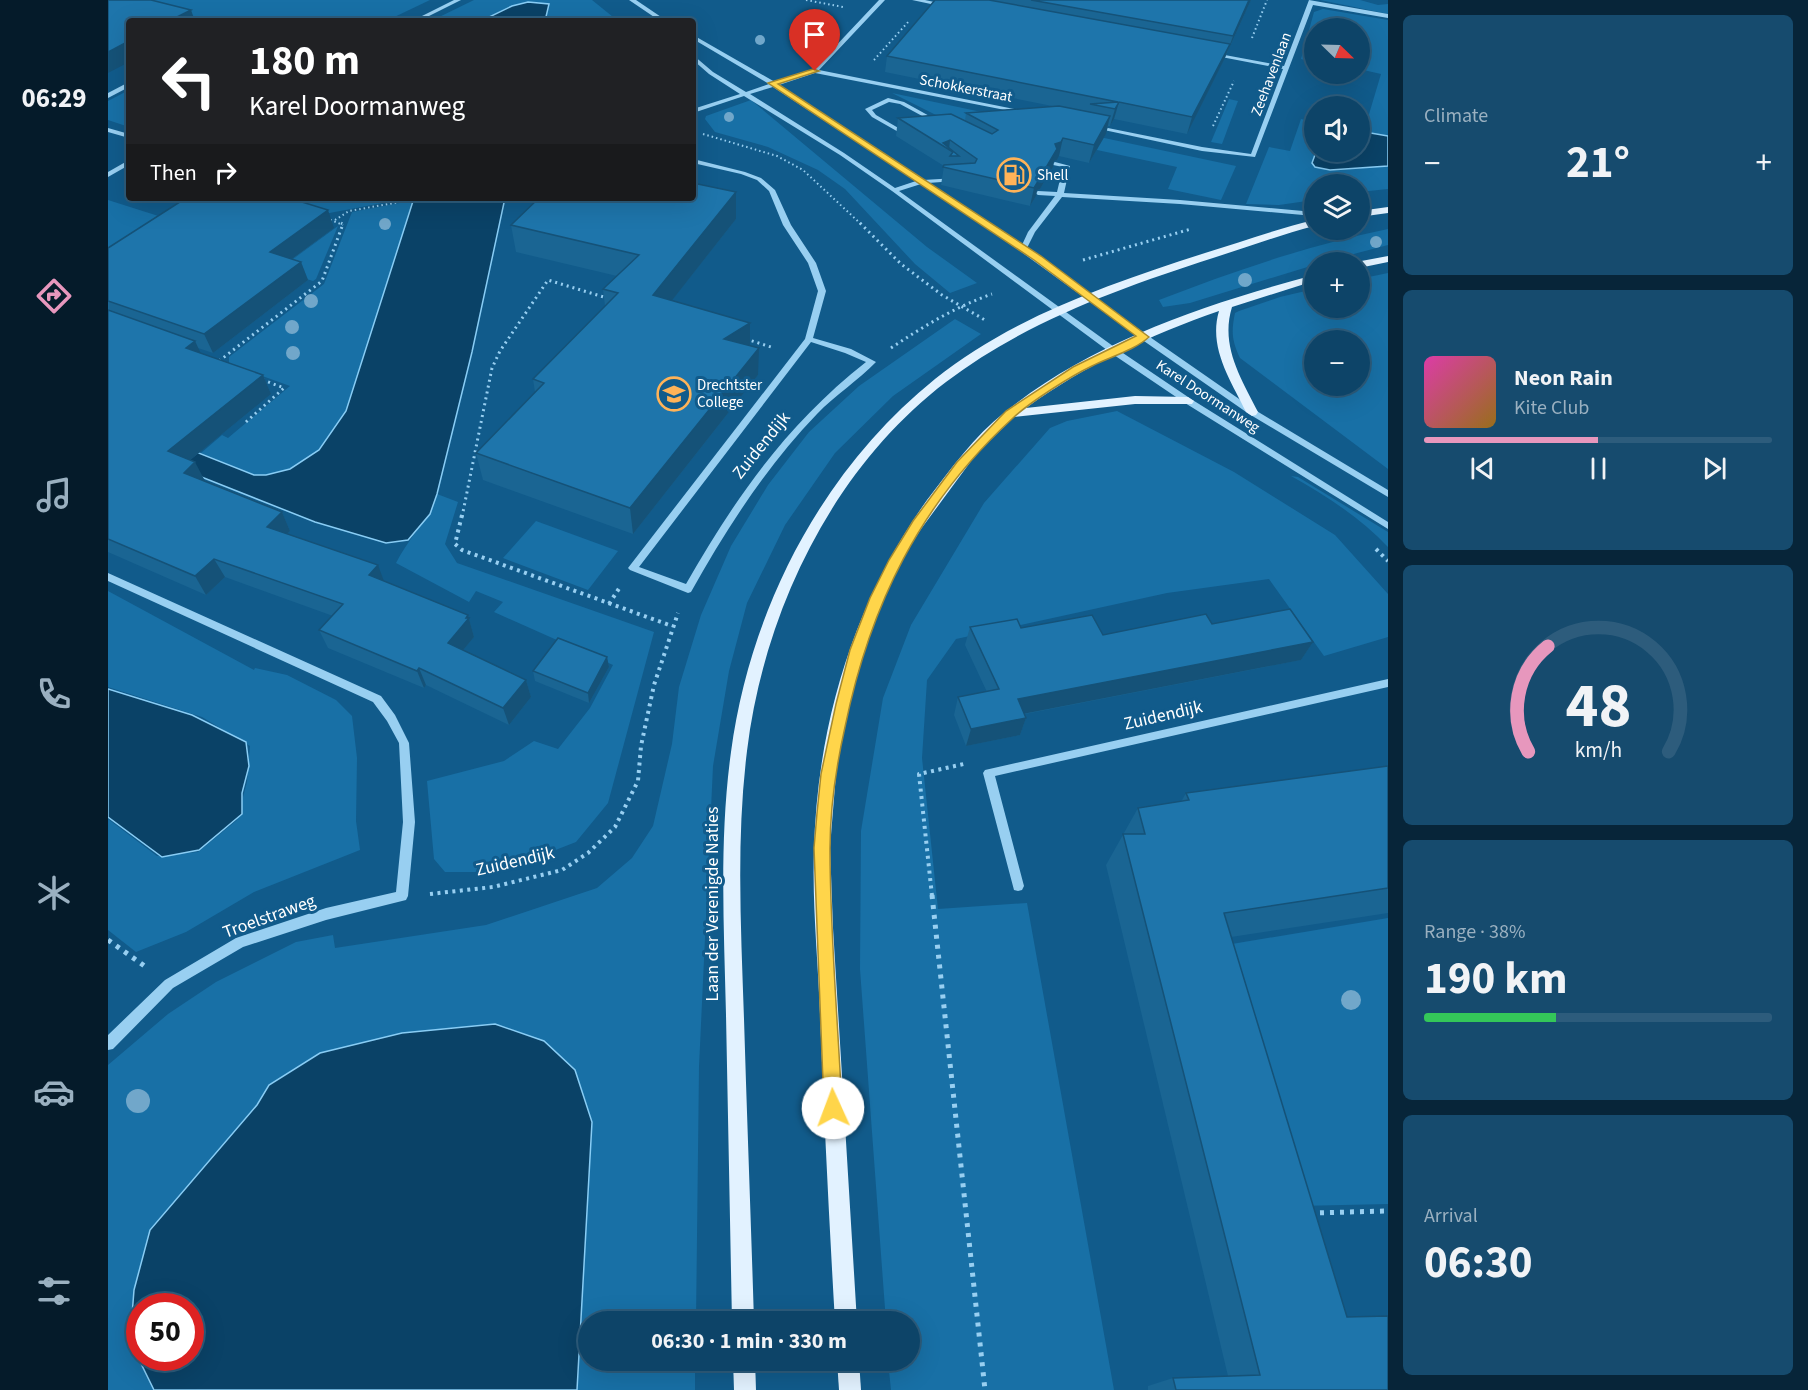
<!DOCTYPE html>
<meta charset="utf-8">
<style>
:root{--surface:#0d4468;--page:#164b6e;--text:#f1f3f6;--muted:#9ab0c0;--line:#2d5c7c;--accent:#e797bd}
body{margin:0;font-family:"Source Sans 3",sans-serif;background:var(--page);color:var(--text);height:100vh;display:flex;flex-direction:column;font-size:22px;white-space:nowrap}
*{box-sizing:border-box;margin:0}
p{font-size:20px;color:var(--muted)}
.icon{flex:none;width:33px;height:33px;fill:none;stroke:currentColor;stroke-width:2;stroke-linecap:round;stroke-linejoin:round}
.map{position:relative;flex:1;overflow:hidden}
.details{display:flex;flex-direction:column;gap:15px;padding:15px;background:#072539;width:420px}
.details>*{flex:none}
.hud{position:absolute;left:18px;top:18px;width:570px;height:183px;border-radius:6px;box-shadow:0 6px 24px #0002,0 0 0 2px var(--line);background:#202124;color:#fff;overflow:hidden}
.needle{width:39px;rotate:113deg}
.buttons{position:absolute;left:1196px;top:18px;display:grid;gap:12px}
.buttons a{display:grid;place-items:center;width:66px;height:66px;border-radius:50%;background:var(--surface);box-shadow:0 6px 24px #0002,0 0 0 2px var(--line);font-size:30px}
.speed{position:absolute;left:18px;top:1293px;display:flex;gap:12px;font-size:30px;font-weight:700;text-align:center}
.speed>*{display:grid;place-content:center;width:78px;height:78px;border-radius:50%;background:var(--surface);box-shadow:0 6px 24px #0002,0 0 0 2px var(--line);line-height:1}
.speed .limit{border:9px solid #d22;background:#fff;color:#111}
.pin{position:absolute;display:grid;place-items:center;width:51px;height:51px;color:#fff;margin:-62px -26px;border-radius:50% 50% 50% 0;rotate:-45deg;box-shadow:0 0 6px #0007}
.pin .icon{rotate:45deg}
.me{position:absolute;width:66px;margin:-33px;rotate:358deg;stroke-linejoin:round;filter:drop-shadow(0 0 4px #0008)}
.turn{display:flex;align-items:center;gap:21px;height:126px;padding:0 24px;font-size:27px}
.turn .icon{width:78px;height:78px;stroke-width:2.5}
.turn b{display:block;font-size:42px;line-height:51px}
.then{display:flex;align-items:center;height:57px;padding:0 24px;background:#0003;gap:12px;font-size:22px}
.big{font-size:45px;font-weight:700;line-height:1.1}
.details .widget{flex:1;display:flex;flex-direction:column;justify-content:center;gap:9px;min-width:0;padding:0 21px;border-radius:9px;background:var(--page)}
.details .dial{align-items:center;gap:0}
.dial svg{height:156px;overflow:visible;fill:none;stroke:var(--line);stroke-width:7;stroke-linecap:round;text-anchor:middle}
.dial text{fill:var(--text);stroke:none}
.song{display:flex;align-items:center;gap:18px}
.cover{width:72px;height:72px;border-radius:9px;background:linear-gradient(135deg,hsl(320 70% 55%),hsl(40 70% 35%))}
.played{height:6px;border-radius:3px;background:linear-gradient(90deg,var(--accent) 50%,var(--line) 50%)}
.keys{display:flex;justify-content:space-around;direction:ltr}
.heat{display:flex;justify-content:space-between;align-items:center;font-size:33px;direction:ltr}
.charge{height:9px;border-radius:4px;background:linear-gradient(90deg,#34c759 38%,var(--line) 0)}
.trip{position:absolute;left:470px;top:1311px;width:342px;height:60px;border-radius:30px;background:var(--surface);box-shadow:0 6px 24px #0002,0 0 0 2px var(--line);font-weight:700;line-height:60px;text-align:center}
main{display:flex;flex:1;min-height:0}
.tabs{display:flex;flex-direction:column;width:108px;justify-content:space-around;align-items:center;background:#051b2a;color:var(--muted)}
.tabs .icon{width:42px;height:42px}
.tabs .current{color:var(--accent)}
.tabs b{font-size:27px;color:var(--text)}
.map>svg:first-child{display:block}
</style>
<main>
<nav class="tabs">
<b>06:29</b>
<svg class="icon current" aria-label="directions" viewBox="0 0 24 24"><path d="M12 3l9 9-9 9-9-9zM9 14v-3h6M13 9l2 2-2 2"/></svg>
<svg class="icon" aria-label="music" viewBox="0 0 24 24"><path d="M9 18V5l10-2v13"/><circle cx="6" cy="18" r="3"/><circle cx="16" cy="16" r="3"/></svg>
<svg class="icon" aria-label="phone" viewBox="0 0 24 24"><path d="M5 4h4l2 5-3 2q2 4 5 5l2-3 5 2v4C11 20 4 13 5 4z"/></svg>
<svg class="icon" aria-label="climate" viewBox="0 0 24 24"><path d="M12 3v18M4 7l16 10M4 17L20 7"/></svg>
<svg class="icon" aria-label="car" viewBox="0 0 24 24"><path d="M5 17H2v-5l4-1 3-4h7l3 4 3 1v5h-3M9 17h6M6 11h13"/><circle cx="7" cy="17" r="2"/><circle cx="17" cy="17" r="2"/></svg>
<svg class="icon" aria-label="filters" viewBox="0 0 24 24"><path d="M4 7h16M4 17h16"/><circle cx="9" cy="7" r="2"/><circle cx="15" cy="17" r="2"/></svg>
</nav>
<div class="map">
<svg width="1280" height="1390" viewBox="0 0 1280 1390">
<rect width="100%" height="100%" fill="#115b8b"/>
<g fill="#1870a6" fill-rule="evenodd">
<polygon points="22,0 322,0 278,21 103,21"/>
<polygon points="366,0 484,0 510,21 437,21 440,4 420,2 373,21 323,21"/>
<polygon points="1212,0 1252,0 1270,5 1280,4 1280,14"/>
<polygon points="1215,9 1280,20 1280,136 1251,131 1256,131 1273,74 1251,69 1251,28 1206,28 1206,62 1193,59 1206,12"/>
<polygon points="21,90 21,127 0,120 0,101"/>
<polygon points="784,93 1128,166 1113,200 1060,189 1069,167 989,150 990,146 880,141"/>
<polygon points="1121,99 1130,101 1114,144 1103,142"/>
<polygon points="643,100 819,247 869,283 842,293 807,264 737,189 710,170 660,147 607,132 597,119 598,116"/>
<polygon points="1193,119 1206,122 1208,152 1204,163 1222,170 1280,166 1280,189 1251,192 1251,184 1206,184 1206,200 1171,205 1138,204 1161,147 1182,151"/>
<polygon points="184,198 302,198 216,214 182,200"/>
<polygon points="303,198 306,198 238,411 211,450 182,469 158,475 146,475 93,453 114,435 120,438 182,386 121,364 121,357 216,284 244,212 302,201"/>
<polygon points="0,200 63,220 0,262"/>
<polygon points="230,226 208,279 205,281 170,270"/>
<path d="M1280 229V245L1215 262H1206V265L1082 303 1055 307 1051 300C1125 271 1202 245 1280 229Z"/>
<path d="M1280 273V469L1132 358C1124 341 1123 332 1127 313L1131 311 1172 297 1206 289V308H1251V279ZM1206 340H1251V386H1206Z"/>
<polygon points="847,319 873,334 785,396 727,453 677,525 639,603 621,671 605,766 591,1067 588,1321 480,1322 480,1360 587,1361 587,1390 469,1390 484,1122 387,1024 294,1033 161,1085 149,1105 42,1230 22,1341 46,1390 0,1390 0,1065 60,1014 108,982 188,942 225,935 227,948 378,925 489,888 524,858 545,826 564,744 571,687 593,615 623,546 660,485 701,432 751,386"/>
<polygon points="1009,411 1126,472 1227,535 1280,594 1280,637 1216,656 1161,579 1059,593 848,639 819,680 814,758 830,909 919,903 1006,1390 783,1390 780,1361 801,1360 801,1322 778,1322 752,969 753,831 775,698 803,625 876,503 942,428 959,421"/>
<path d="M1183 476 1190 477 1280 532V547C1253 518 1217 495 1183 476Z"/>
<path d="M329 494 350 502 337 544 349 563 546 632 500 803 468 842 391 872H337L326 859 319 781 396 761 426 741 450 749 482 708 505 665 386 612 395 602 368 591 361 602 288 563C301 538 320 519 329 494Z"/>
<polygon points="428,521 510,551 480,590 395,558"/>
<polygon points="0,591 146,670 147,668 179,675 228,700 244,716 249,758 248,821 252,850 146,892 78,932 28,952 0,930 0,819 49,856 90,852 129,820 139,782 142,746 94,717 0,687"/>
<polygon points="1280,918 1280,1204 1189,1206 1112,946"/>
</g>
<g fill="#0a4267" stroke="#89cdf5" stroke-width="1.5" fill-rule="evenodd">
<polygon points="420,2 441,4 437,21 373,21 404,6"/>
<polygon points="1251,131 1280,136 1280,166 1222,170 1207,167 1204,163 1208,152 1251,152"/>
<polygon points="306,198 397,198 364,352 329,494 322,514 300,540 278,543 207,522 0,440 0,417 146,475 158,475 182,469 211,450 238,411"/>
<polygon points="0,689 84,715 138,742 141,766 134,793 134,814 91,850 54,857 0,817"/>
<path d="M387 1024 436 1041 467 1070 484 1122 469 1390H46L22 1341 26 1290 42 1230 149 1105 161 1085 212 1053 294 1033ZM32 1306H82V1358H32Z"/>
</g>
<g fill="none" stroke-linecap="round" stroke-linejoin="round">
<g stroke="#98cff1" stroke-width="2" stroke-dasharray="1.5 3" stroke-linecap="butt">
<polyline points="698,0 735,7"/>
<polyline points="83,17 97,21"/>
<polyline points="1144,38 1159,0"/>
<polyline points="766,60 801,21"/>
<polyline points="1105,126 1126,81"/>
<polyline points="595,134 669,156 695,170 754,225"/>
<polyline points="218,218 235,225"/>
<polyline points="227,220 241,211 303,200"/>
</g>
<g stroke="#98cff1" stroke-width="3" stroke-dasharray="2 4" stroke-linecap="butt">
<polyline points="752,223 793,264 834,295 877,320"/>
<polyline points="975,260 1083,229"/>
<polyline points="638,339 663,347"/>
<path d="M783 348C816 326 847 307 884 294"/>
<polyline points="111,361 214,281 235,224 233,223"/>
<polyline points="138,422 176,388 155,380"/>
<polyline points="354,517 384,368 392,351 440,280 499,298"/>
</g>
<g stroke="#98cff1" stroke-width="4" stroke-dasharray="3 4.5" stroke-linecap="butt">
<polyline points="354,515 347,544 354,550 564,626"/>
<polyline points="1268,549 1280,561"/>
<polyline points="501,604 512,587"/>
<polyline points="322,894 385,887 454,870 480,853 507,827 530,781 533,746 546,685 570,613"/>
<polyline points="824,896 811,774 856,764"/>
</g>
<g stroke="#98cff1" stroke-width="5" stroke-dasharray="4 6" stroke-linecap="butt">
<polyline points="824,895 877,1390"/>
<polyline points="0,940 38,967"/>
<polyline points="1202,1213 1280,1211"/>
</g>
<g fill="#98cff1" fill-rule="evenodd">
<polygon points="346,0 353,0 311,21 304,21"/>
<polygon points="521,0 528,0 559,21 552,21"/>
<path d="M771 0H777L711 70 911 110 913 111V113L707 73 671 85 815 180 849 178 850 179 847 181 820 183 914 245 920 232 947 196 930 195 927 193 930 191 949 192 955 167 945 165 944 164 947 162 962 166 956 193 1072 200 1206 212V216L1072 204 954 197 927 232 919 248 1039 335 1147 410 1280 490V497L1141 414 1033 339 912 251 813 184 791 191 1009 349 1083 399 1280 522V529L1077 403 1003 353 784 191 732 155 636 96 585 113V109L632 94 601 74 585 60V55L605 72 638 92 661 84 585 39V35L667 82 705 70ZM665 87 808 181 787 188 736 153 642 94Z"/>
<polygon points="804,0 817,0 840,5 837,7"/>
<polygon points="1201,0 1280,14 1280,18 1205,5 1147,157 1094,151 982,127 985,125 1094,147 1143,154 1175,69 1103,55 1106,53 1176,66"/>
<polygon points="21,82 21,87 0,98 0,93"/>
<polygon points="780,98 796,102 834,123 829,124 792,104 781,102 764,110 768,115 799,133 794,134 764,117 757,109"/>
<polygon points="0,128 21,134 21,138 0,132"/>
<path d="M585 159 637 172 653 178 667 190 683 225 708 263 718 291 705 338 743 349 768 362C751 380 727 395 709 414 658 467 619 528 583 592L580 593 522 570 520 568 697 339 710 291 700 263 675 225 661 191 649 180 633 174 585 163ZM703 342 737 353 758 362C678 425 628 497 578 584L531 567Z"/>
<polygon points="21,160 21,165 0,177 0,172"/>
<polygon points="0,573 273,696 287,715 301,743 307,822 300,896 298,900 218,920 135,947 65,988 5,1049 0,1050 0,1035 57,980 128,938 218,908 288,892 295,822 291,743 279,721 265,702 0,581"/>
<polygon points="1280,679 1280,687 887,776 916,886 914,890 910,891 906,890 875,773 877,770"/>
</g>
<g fill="#e2f2ff" fill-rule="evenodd">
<polygon points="1280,207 1280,213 1251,217 1251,211"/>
<path d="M1206 220V226C1172 235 1139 247 1105 258 1012 288 917 322 838 382 725 468 656 611 639 751 628 840 633 929 636 1019 639 1120 643 1221 646 1322H624C622 1219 620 1117 618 1015 616 927 611 839 623 752 642 609 714 470 827 379 904 317 1004 283 1097 253 1133 242 1169 229 1206 220Z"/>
<polygon points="1280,256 1280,262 1251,268 1251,262 1248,262"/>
<path d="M1206 275V281L1124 307C1112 346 1133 378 1150 412L1148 415 1144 416 1138 412C1123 381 1100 348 1111 311 1042 335 977 365 918 408L1027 396 1080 397 1086 401 1084 404H1027L906 417 869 453 813 529 794 559 764 625 752 661 734 737 728 774 722 847 725 928 749 1322H727C721 1219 716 1116 712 1014 710 959 704 905 706 850 709 725 746 602 819 500 843 469 866 436 897 412 985 341 1099 304 1206 275Z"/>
<polygon points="625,1360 647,1360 648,1390 626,1390"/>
<polygon points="729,1360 751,1360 753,1390 731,1390"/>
</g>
</g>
<g fill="#71a7ca">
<circle cx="704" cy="36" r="4.5"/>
<circle cx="652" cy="40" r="5"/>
<circle cx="621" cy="117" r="5"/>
<circle cx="277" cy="224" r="6"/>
<circle cx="1268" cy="242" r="6"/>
<circle cx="1137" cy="280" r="7"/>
<circle cx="203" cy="301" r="7"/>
<circle cx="184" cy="327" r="7"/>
<circle cx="185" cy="353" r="7"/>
<circle cx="1243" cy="1000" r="10"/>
<circle cx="30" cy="1101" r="12"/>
</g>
<g fill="#1a6593">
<polygon points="827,0 1143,0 1116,60 1079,134 1006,119 1002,126 1000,126 998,134 981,163 951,156 949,160 946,161 945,167 932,189 929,190 928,196 922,206 833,185 836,166 788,136 790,118 857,121 858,113 944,106 777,72 779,56"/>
<polygon points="419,198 585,198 628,219 564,300 642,346 650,375 525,534 375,480 368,453 427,392 425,379 497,306 495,289 509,276 408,252 403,225 429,200"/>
<polygon points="226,228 185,259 193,262 200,280 105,353 90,348 92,353 155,375 163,394 82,460 97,482 174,512 182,531 179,534 276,581 360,615 366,637 355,650 418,680 423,697 401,725 318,685 316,688 220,648 211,630 225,616 117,577 98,595 0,552 0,248"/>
<polygon points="1104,624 1205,642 1193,660 917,714 918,718 912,735 858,746 846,715 850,697 879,692 857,645 862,627 913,628 995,635"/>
<polygon points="499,657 501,667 481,703 427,681 425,671"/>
<polygon points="1280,766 1280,913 1123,937 1239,1317 1280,1390 1040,1390 1040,1386 1065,1378 1120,1376 998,865 1030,808 1073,802 1078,793"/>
</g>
<g fill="#155278">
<polygon points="1141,0 1143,0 1119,53 1125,36"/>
<polygon points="83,10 87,21 61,21"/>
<polygon points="21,41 21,62 0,73 0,52"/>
<polygon points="1122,44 1116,60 1079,134 1084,117"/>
<polygon points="1011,102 1006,119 1002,126 1007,109"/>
<polygon points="1002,116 998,134 981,163 986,145"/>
<polygon points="955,138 951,156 949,160 946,161 945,167 932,189 929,190 928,196 922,206 929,174 947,144"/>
<polygon points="842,140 841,149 835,143"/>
<polygon points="628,192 628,219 547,322 545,295"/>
<polygon points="220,210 226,228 169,270 162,252"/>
<polygon points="193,262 200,280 105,353 96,334"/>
<polygon points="642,323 642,350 616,339"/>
<polygon points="87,341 96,360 78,348"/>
<polygon points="651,348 650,375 525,534 522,508"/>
<polygon points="155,375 163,394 70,470 60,451"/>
<polygon points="87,462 97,481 86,492 76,473"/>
<polygon points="174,512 182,531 168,545 159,527"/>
<polygon points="106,559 117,577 98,595 87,576"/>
<polygon points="270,565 277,584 261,575"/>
<polygon points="360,615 366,637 346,661 340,643"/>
<polygon points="1205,642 1193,660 904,716 910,699"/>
<polygon points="499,657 501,667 481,703 480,693"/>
<polygon points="311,668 318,685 316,688 309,671"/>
<polygon points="418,680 423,697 401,725 395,708"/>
<polygon points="918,718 912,735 858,746 863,729"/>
</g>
<g fill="#1e75ab" stroke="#155278" stroke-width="1.5">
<polygon points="0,0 43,0 83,10 61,21 21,21 21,41 0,52"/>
<polygon points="827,0 881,0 1122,44 1084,117 1011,102 1007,109 982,104 1010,102 779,56"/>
<polygon points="923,0 1141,0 1125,36"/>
<polygon points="951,106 1002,116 986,145 955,138 953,142 947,144 949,149 936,171 929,174 932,178 926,188 835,167 836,165 867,163 869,159 842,140 835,143 851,156 842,156 845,152 790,118 843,114 884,134 890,130 858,113"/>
<polygon points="585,183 628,192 545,295 642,323 616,339 651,348 522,508 368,453 436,383 425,379 510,293 495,289 531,255 403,225 431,198 585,198"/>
<polygon points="78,198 181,198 220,210 162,252 193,262 96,334 0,301 0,248"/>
<polygon points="0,310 87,341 78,348 155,375 60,451 87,462 76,473 174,512 159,527 270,565 261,575 360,615 358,618 361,618 340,643 418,680 395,708 311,668 309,671 211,630 235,604 106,559 87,576 0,539"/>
<polygon points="1182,609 1205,642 910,699 918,718 863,729 850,697 891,689 862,627 909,619 913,628 984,615 995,635 1098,614 1104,624"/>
<polygon points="450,638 499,657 480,693 425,671"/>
<polygon points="1280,766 1280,888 1116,913 1239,1317 1280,1316 1280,1390 1068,1390 1065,1378 1152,1375 1015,834 1037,834 1030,808 1081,800 1078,793"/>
</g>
<path fill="#ffd54a" stroke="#a68a30" stroke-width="1.5" d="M705 69 711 71 670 84 933 256 1041 337C1027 350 1002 357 984 366 963 376 922 402 905 418 812 503 762 605 737 727 728 767 722 808 722 849 722 935 730 1022 734 1108L731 1114 725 1116 719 1114 716 1108 706 848 709 813 713 774 728 704 742 650 762 598 781 560 805 521 849 462 898 411 965 367 1028 336 926 260 660 83Z"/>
<defs>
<g id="fuel-ring" transform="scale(1.725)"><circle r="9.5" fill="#115b8b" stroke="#ffb358" stroke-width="1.5"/><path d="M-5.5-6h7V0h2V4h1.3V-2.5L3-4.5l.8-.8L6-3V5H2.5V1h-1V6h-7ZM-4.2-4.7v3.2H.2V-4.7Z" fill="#ffb358"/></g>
<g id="school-ring" transform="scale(1.725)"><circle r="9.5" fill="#115b8b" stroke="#ffb358" stroke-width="1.5"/><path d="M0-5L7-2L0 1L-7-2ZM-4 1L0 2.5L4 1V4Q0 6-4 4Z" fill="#ffb358"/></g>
</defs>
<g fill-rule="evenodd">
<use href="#fuel-ring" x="906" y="175"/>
<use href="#school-ring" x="566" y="394"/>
</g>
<g text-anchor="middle" stroke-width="6" stroke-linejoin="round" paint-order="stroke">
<g font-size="15" fill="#fff" stroke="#115b8b">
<text transform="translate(1163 74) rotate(-69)" y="5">Zeehavenlaan</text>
<text transform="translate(858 88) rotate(11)" y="5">Schokkerstraat</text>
<text transform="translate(1100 396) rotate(33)" y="5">Karel Doormanweg</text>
</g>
<g font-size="15" fill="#fff" stroke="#115b8b" text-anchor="start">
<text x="929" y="180">Shell</text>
<text x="589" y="390">Drechtster<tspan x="589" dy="17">College</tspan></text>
</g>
<g font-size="18" fill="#fff" stroke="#115b8b">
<text transform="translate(653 445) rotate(-51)" y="6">Zuidendijk</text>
<text transform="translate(1055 715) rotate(-13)" y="6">Zuidendijk</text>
<text transform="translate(407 861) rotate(-13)" y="6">Zuidendijk</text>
<text transform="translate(604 904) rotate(-90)" y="6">Laan der Verenigde Naties</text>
<text transform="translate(161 916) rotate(-20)" y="6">Troelstraweg</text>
</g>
</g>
</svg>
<div class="buttons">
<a><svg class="needle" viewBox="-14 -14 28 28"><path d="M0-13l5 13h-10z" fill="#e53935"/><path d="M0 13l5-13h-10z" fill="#9ab0c0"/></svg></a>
<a><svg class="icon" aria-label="sound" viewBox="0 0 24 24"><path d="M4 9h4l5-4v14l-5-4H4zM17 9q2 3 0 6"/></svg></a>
<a><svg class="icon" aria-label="layers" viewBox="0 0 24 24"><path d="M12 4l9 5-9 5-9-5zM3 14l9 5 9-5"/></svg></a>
<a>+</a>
<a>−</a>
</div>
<div class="speed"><div class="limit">50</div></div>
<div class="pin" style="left:707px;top:71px;background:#d93025"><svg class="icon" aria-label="arrive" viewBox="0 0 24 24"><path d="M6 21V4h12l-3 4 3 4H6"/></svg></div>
<svg class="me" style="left:725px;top:1108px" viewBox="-20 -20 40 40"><circle r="19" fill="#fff"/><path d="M0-13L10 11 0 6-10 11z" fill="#ffd54a"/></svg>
<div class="trip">06:30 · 1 min · 330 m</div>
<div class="hud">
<div class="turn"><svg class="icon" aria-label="left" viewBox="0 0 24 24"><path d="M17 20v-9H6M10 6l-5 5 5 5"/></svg><div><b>180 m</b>Karel Doormanweg</div></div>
<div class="then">Then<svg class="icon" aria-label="right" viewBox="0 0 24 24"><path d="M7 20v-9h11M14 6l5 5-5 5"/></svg></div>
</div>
</div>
<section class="details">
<div class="widget"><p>Climate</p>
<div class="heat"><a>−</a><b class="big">21°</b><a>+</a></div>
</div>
<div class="widget">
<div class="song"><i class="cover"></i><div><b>Neon Rain</b><p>Kite Club</p></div></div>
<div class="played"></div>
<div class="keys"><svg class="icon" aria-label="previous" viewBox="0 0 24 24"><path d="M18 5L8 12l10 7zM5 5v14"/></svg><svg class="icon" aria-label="pause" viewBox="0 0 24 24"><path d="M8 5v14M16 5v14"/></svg><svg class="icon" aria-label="next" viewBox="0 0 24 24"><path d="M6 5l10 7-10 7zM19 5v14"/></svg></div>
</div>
<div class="widget dial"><svg viewBox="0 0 100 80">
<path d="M14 69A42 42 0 1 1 86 69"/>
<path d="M14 69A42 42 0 0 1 24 15" stroke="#e797bd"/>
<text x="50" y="56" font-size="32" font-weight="700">48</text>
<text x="50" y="72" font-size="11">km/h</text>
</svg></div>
<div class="widget"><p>Range · 38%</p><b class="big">190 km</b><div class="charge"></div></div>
<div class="widget"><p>Arrival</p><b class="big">06:30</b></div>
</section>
</main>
